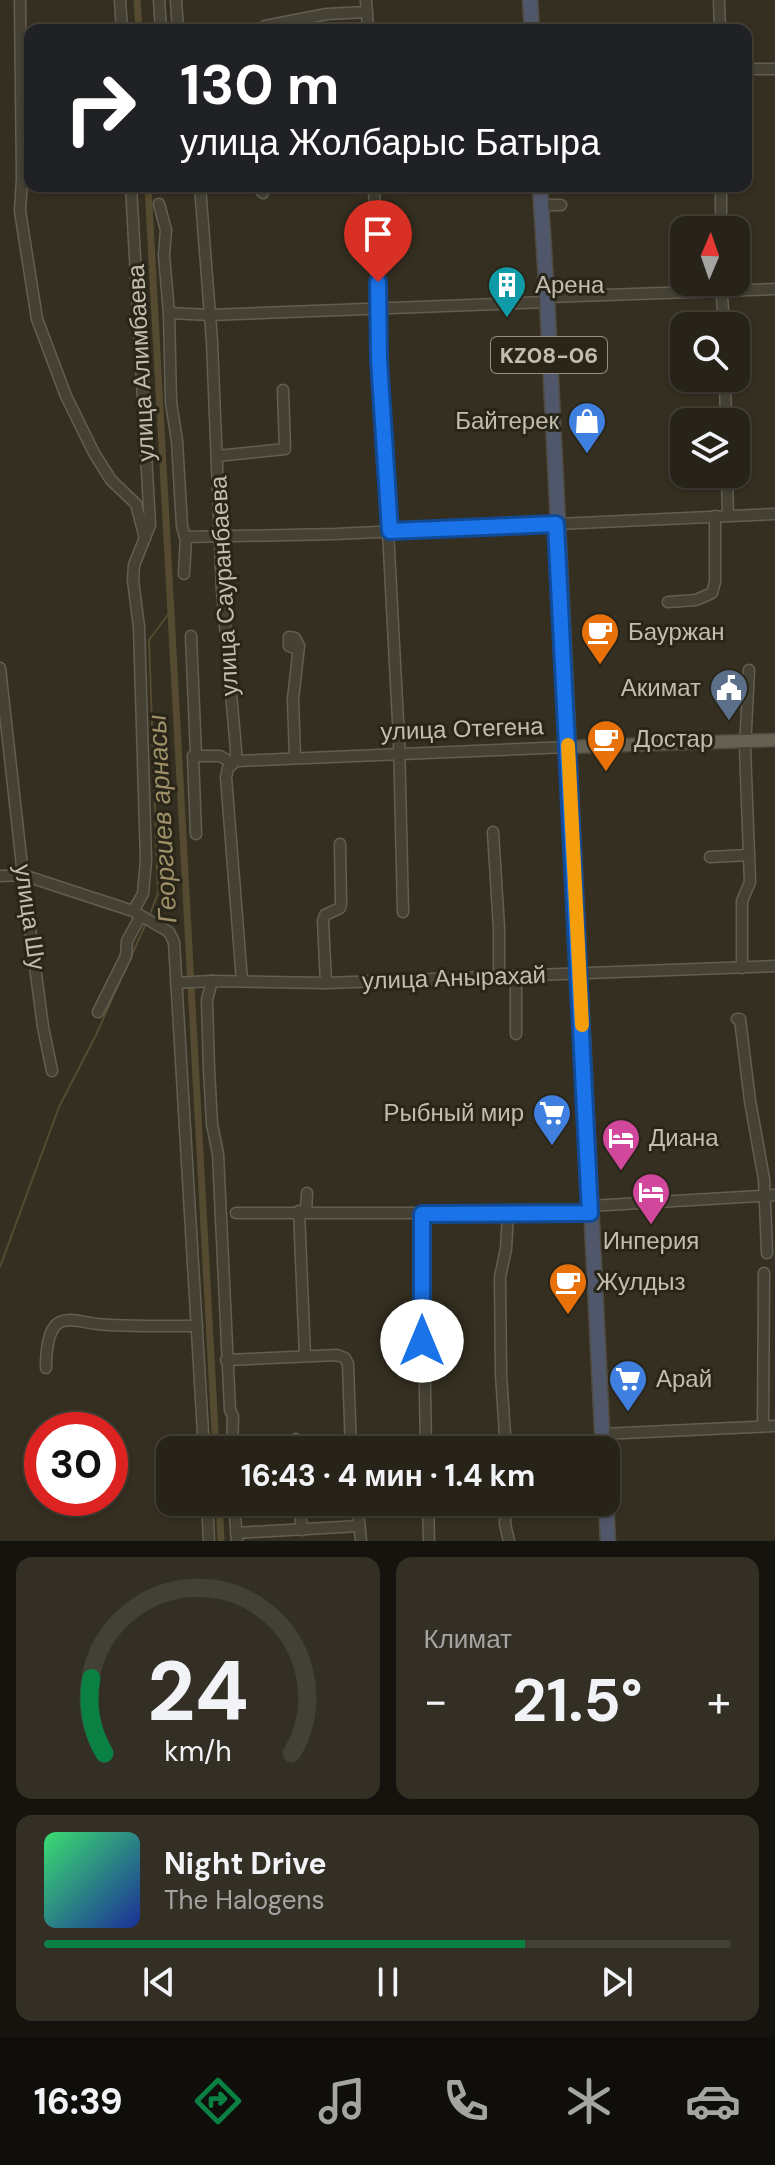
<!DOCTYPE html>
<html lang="ru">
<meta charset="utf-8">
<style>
:root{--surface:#272318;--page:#332f25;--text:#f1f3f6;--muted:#a4a4a2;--line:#434037;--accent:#0b8043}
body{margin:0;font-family:"DM Sans",sans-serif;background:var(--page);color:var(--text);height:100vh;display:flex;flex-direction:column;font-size:30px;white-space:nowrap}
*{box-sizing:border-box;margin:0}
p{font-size:26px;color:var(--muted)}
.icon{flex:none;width:44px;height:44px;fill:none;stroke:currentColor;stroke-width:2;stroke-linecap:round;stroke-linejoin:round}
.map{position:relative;height:1541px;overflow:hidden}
.panel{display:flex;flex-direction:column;gap:16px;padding:16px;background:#15130d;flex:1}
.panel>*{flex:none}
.top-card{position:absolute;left:24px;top:24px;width:728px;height:168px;border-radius:16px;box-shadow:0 2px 6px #0004,0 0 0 2px var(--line);background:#202124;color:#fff;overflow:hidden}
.needle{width:52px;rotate:2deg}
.fabs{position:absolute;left:670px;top:216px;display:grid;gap:16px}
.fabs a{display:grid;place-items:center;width:80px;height:80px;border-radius:16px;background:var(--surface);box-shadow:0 2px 6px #0004,0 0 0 2px var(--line);font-size:40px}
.speed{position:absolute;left:24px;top:1412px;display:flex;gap:16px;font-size:40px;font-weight:700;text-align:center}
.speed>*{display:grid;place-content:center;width:104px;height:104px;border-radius:50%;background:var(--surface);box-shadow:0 2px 6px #0004,0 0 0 2px var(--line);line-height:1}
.speed .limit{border:12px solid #d22;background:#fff;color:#111}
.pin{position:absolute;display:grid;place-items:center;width:68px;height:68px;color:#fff;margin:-82px -34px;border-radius:50% 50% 50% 0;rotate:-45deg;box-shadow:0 0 8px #0007}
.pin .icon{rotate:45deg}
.me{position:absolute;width:88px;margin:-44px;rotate:0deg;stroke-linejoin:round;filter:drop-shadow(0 0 6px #0008)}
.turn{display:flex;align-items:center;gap:28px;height:168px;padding:0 24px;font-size:36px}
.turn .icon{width:104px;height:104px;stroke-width:2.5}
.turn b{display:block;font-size:56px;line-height:68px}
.big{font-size:60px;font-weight:700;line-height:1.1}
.panel .card{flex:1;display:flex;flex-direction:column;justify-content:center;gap:12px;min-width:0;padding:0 28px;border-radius:16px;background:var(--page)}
.panel .dial{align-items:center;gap:0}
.dial svg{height:208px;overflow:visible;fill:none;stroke:var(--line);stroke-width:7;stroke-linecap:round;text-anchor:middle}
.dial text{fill:var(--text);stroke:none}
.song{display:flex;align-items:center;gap:24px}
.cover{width:96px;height:96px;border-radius:12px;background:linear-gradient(135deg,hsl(140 70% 55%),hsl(230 70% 35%))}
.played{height:8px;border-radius:4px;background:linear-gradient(90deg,var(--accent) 70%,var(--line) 70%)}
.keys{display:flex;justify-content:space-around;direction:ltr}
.heat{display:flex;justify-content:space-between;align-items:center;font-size:44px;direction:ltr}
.panel .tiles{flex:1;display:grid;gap:16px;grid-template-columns:1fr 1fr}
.card:last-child{grid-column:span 2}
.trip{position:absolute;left:156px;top:1436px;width:464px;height:80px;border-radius:16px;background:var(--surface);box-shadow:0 2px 6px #0004,0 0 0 2px var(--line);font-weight:700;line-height:80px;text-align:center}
.menu{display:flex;height:128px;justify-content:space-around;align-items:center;background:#100e0a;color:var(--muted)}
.menu .icon{width:56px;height:56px}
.menu .on{color:var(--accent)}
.menu b{font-size:36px;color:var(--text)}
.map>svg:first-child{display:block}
</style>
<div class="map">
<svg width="775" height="1541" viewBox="0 0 775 1541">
<rect width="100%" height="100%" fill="#342f20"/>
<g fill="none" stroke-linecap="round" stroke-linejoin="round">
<g stroke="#544b30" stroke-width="2">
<polyline points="149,917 158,893 149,640 170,612"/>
<polyline points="131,957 146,923"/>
<polyline points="0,1267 59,1107 96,1035 128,963"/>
</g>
<g stroke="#544b30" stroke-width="7">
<polyline points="137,0 139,30"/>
<polyline points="148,186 216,1450"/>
<polyline points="219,1502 221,1541"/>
</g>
<g stroke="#635e51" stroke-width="13">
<g id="minor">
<polyline points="20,0 22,179 20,211 37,319 66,396 94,453 111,480 136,504 145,538"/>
<polyline points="120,0 122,30"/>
<polyline points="159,0 161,30"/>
<polyline points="176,0 178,30"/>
<polyline points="366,0 368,30"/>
<polyline points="719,0 720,30"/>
<polyline points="265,26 327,14 367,12"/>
<polyline points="746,69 775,69"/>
<polyline points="131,186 150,525 134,565 133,580 139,627 146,860 143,894 133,911"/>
<polyline points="200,186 212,342 222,590 236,750 236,761 228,768 226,777 242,981"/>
<polyline points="257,186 263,193"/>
<polyline points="374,186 379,360 399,740 403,912"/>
<polyline points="159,204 166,230 164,255 169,313 171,402 177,441 182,526 185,537"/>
<polyline points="540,205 561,205"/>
<polyline points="721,230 721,186"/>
<polyline points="721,282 724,326"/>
<polyline points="547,297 775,289"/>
<polyline points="169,313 210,315 547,302"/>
<polyline points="725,378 726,422"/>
<polyline points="217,456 285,449 283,390"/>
<polyline points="727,474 728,515"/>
<polyline points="184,574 186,537 335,534 775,514"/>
<polyline points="668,602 696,600 712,593 715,582 715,516"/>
<polyline points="191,636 196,755"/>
<polyline points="0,668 23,875 43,1027 52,1071"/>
<polyline points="295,758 293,699 299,646 295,638 289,637 289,646 297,649"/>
<polyline points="236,761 568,747"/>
<polyline points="493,832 499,928 499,976"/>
<polyline points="196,834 193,756 220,756 232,763"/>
<polyline points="710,857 749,855"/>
<polyline points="0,876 23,875 133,911 169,932 174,942 204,1450"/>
<polyline points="742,968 742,901 750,882 745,748 749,670"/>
<polyline points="516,976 516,1034"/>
<polyline points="212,981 207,1000 209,1069 212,1124 218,1154 230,1410 233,1416 232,1450"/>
<polyline points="176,983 212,981 326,983 775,966"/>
<polyline points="326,983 323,921 325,915 340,908 341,904 340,844"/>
<polyline points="98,1012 126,956 127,941 140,917"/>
<polyline points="737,1019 740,1019 750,1101 764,1179 767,1253"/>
<polyline points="590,1206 775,1195"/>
<polyline points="299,1211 305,1356"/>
<polyline points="306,1211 307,1193"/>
<polyline points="236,1213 590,1213"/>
<polyline points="422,1214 426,1450"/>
<polyline points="226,1360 337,1355 345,1358 348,1364 351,1450"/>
<path d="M46 1368C46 1356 47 1328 60 1322 71 1317 86 1323 97 1324 130 1327 164 1326 197 1326"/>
<polyline points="763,1425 764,1273"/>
<polyline points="602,1434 775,1426"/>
<polyline points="296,1439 297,1450"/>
<polyline points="506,1450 501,1374 500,1277 506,1249 508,1214"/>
<polyline points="165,1478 170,1477"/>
<polyline points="207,1502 209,1541"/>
<polyline points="234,1502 237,1541"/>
<polyline points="299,1502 302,1530"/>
<polyline points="357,1502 361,1541"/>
<polyline points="428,1502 429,1541"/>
<polyline points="506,1502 505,1524 509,1541"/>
<polyline points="236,1533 359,1526"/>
</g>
</g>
<g stroke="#4e4a3d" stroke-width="15">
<polyline id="major" points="568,747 775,740"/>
</g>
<g stroke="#4f4b3e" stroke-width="17">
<g id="highway">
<polyline points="530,0 532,30"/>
<polyline points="540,186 547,297 603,1450"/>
<polyline points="606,1502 608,1541"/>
</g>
</g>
<use href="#minor" stroke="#454134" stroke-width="10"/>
<use href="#major" stroke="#656051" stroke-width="12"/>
<use href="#highway" stroke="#51576a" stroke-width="14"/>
</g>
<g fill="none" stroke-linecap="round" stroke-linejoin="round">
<g stroke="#114b97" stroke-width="20">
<polyline id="route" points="378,282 379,360 390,531 556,524 590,1213 422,1214 422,1341"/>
</g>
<use href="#route" stroke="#1a73e8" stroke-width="14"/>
<polyline stroke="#f59e0b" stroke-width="14" points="568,745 582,1025"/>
</g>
<defs>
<g id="building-pin" transform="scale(2)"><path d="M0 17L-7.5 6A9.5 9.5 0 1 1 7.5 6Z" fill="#0f9aa8" stroke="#292519"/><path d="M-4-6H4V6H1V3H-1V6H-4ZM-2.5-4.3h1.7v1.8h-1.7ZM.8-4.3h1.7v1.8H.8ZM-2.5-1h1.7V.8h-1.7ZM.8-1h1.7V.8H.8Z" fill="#fff"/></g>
<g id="shop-pin" transform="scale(2)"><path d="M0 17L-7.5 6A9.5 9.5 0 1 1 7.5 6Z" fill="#3f7fe0" stroke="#292519"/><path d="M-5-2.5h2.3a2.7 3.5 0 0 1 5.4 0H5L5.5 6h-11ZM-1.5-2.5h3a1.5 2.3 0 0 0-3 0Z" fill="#fff"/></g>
<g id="cafe-pin" transform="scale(2)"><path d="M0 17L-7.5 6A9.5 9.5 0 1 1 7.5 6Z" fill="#e8710a" stroke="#292519"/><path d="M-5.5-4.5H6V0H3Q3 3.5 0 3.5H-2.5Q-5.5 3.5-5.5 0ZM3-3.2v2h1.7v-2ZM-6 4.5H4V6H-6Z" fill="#fff"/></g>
<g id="civic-pin" transform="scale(2)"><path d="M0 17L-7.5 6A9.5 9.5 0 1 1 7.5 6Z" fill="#5c6f8a" stroke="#292519"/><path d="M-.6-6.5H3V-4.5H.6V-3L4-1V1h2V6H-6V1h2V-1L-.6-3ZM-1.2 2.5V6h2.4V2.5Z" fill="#fff"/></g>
<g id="supermarket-pin" transform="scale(2)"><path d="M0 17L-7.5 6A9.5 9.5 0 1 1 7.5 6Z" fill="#3f7fe0" stroke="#292519"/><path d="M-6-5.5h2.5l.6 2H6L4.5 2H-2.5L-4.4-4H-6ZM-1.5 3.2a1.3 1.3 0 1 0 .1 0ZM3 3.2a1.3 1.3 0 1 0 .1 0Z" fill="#fff"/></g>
<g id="hotel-pin" transform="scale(2)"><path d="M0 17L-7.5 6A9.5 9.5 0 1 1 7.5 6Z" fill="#d1479c" stroke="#292519"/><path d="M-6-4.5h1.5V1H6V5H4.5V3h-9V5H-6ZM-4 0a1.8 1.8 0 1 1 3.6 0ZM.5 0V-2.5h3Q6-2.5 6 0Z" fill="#fff"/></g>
</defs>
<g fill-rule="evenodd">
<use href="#building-pin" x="507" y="285"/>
<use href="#shop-pin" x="587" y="421"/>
<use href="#cafe-pin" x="600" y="632"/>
<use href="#civic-pin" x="729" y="688"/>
<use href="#cafe-pin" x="606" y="739"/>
<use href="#supermarket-pin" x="552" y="1113"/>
<use href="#hotel-pin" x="621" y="1138"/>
<use href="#hotel-pin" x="651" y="1192"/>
<use href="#cafe-pin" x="568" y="1282"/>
<use href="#supermarket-pin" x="628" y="1379"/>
</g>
<g text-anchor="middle" stroke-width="6" stroke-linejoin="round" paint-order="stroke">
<rect fill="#292519" stroke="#948f81" stroke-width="2" x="491" y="337" width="116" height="36" rx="6"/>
<g font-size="22" font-weight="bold" fill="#c2bdae">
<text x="549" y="363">KZ08-06</text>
</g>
<g font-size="24" fill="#c2bdae" stroke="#292519" text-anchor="start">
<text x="535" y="293">Арена</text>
<text x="559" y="429" text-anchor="end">Байтерек</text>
<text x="628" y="640">Бауржан</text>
<text x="701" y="696" text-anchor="end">Акимат</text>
<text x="634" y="747">Достар</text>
<text x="524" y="1121" text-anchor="end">Рыбный мир</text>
<text x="649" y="1146">Диана</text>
<text x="651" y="1249" text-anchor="middle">Инперия</text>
<text x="596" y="1290">Жулдыз</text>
<text x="656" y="1387">Арай</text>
</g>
<g font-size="24" fill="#c2bdae" stroke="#292519">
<text transform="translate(141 363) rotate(-93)" y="8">улица Алимбаева</text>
<text transform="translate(224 586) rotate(-93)" y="8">улица Сауранбаева</text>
<text transform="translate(462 729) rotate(-2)" y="8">улица Отегена</text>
<text transform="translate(30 917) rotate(82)" y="8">улица Шу</text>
<text transform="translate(454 978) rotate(-2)" y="8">улица Анырахай</text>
</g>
<g font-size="26" font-style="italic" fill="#9f9168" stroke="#292519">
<text transform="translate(162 819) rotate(-93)" y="9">Георгиев арнасы</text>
</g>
</g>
</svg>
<div class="fabs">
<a><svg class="needle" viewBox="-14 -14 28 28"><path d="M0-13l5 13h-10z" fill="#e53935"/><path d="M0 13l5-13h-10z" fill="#a4a4a2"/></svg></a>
<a><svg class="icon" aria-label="search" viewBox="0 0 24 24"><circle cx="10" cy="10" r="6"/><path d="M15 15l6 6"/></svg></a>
<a><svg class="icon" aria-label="layers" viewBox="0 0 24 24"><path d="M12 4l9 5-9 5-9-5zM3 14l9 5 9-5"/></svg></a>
</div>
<div class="speed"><div class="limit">30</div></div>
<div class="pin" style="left:378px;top:282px;background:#d93025"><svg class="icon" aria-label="arrive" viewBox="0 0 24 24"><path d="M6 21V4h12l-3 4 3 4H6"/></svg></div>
<svg class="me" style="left:422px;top:1341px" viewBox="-20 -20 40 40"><circle r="19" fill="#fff"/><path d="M0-13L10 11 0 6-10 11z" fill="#1a73e8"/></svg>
<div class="trip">16:43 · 4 мин · 1.4 km</div>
<div class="top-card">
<div class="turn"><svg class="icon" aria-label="right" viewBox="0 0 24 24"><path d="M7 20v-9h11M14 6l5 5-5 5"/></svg><div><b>130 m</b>улица Жолбарыс Батыра</div></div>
</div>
</div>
<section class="panel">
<div class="tiles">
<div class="card dial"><svg viewBox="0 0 100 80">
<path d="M14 69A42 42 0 1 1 86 69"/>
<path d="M14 69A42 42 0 0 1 9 40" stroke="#0b8043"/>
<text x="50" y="56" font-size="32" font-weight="700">24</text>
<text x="50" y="72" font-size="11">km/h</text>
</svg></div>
<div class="card"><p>Климат</p>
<div class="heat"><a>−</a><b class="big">21.5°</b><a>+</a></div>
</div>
<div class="card">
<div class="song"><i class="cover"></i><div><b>Night Drive</b><p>The Halogens</p></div></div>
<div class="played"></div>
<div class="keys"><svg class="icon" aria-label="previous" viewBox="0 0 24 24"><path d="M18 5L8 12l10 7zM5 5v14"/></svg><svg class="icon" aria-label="pause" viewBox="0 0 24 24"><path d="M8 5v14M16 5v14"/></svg><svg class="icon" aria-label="next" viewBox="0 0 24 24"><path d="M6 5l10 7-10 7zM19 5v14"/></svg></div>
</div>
</div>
</section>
<nav class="menu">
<b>16:39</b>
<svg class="icon on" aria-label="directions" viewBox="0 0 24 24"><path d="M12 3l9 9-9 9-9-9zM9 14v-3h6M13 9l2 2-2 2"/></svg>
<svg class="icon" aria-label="music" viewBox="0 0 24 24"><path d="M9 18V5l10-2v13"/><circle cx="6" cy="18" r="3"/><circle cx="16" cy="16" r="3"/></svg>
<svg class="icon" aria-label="phone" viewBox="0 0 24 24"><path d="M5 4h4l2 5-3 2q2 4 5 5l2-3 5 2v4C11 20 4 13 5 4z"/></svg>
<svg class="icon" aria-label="climate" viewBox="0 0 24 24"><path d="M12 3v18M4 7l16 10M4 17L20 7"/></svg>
<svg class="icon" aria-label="car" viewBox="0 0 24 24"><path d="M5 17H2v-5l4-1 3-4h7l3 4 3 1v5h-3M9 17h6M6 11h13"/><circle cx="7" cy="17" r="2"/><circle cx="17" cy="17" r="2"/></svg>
</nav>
